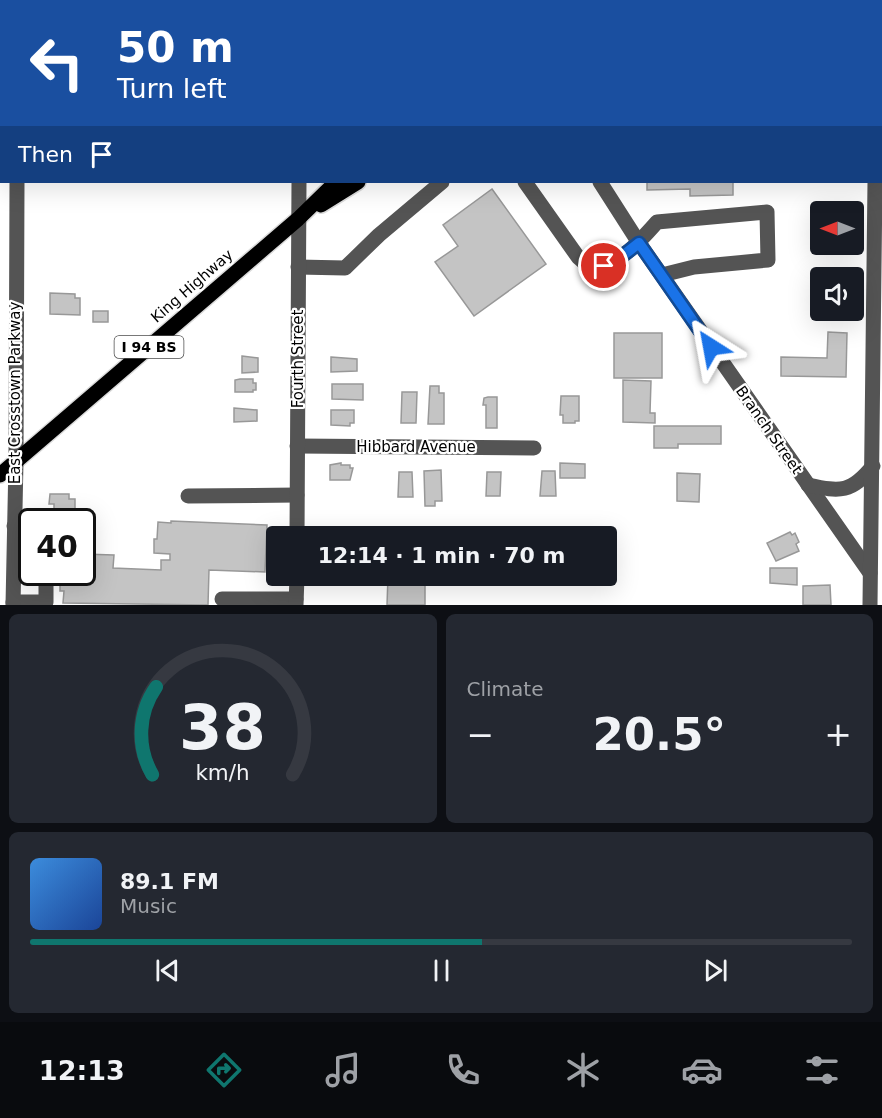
<!DOCTYPE html>
<meta charset="utf-8">
<style>
:root{--surface:#171b24;--page:#242831;--text:#f1f3f6;--muted:#9ea1a6;--line:#363941;--accent:#0f766e}
body{margin:0;font-family:"DejaVu Sans",sans-serif;background:var(--page);color:var(--text);height:100vh;display:flex;flex-direction:column;font-size:22px;white-space:nowrap}
*{box-sizing:border-box;margin:0}
p{font-size:20px;color:var(--muted)}
.icon{flex:none;width:33px;height:33px;fill:none;stroke:currentColor;stroke-width:2;stroke-linecap:round;stroke-linejoin:round}
.map{position:relative;height:605px;overflow:hidden}
.sheet{display:flex;flex-direction:column;gap:9px;padding:9px;background:#0d0f14;flex:1}
.sheet>*{flex:none}
.top-card{position:absolute;left:0px;top:0px;width:882px;height:183px;box-shadow:0 6px 24px #0002;background:#1a4fa0;color:#fff;overflow:hidden}
.needle{width:39px;rotate:270deg}
.buttons{position:absolute;left:810px;top:201px;display:grid;gap:12px}
.buttons a{display:grid;place-items:center;width:54px;height:54px;border-radius:6px;background:var(--surface);box-shadow:0 6px 24px #0002;font-size:30px}
.speed{position:absolute;left:18px;top:508px;display:flex;gap:12px;font-size:30px;font-weight:700;text-align:center}
.speed>*{display:grid;place-content:center;width:78px;height:78px;border-radius:50%;background:var(--surface);box-shadow:0 6px 24px #0002;line-height:1}
.speed .limit{border:3px solid #111;border-radius:9px;background:#fff;color:#111}
.pin{position:absolute;display:grid;place-items:center;width:51px;height:51px;color:#fff;margin:-26px;border:3px solid #fff;border-radius:50%;box-shadow:0 2px 6px #0007}
.me{position:absolute;width:66px;margin:-33px;rotate:326deg;stroke-linejoin:round;filter:drop-shadow(0 0 4px #0008)}
.turn{display:flex;align-items:center;gap:21px;height:126px;padding:0 18px;font-size:27px}
.turn .icon{width:78px;height:78px;stroke-width:2.5}
.turn b{display:block;font-size:42px;line-height:51px}
.then{display:flex;align-items:center;height:57px;padding:0 18px;background:#0003;gap:12px;font-size:22px}
.big{font-size:45px;font-weight:600;line-height:1.1}
.sheet .widget{flex:1;display:flex;flex-direction:column;justify-content:center;gap:9px;min-width:0;padding:0 21px;border-radius:9px;background:var(--page)}
.sheet .dial{align-items:center;gap:0}
.dial svg{height:156px;overflow:visible;fill:none;stroke:var(--line);stroke-width:7;stroke-linecap:round;text-anchor:middle}
.dial text{fill:var(--text);stroke:none}
.song{display:flex;align-items:center;gap:18px}
.cover{width:72px;height:72px;border-radius:9px;background:linear-gradient(135deg,hsl(210 70% 55%),hsl(220 70% 35%))}
.played{height:6px;border-radius:3px;background:linear-gradient(90deg,var(--accent) 55%,var(--line) 55%)}
.keys{display:flex;justify-content:space-around;direction:ltr}
.heat{display:flex;justify-content:space-between;align-items:center;font-size:33px;direction:ltr}
.sheet .tiles{flex:1;display:grid;gap:9px;grid-template-columns:1fr 1fr}
.widget:last-child{grid-column:span 2}
.trip{position:absolute;left:266px;top:526px;width:351px;height:60px;border-radius:6px;background:var(--surface);box-shadow:0 6px 24px #0002;font-weight:600;line-height:60px;text-align:center}
.tabs{display:flex;height:96px;justify-content:space-around;align-items:center;background:#090b0e;color:var(--muted)}
.tabs .icon{width:42px;height:42px}
.tabs .current{color:var(--accent)}
.tabs b{font-size:27px;color:var(--text)}
.map>svg:first-child{display:block}
</style>
<div class="map">
<svg width="882" height="605" viewBox="0 0 882 605">
<rect width="100%" height="100%" fill="#fff"/>
<g fill="#c4c4c4" stroke="#989898" stroke-width="1.5">
<rect x="324" y="0" width="91" height="2"/>
<polygon points="647,182 733,182 733,195 690,196 690,189 647,190"/>
<polygon points="492,189 546,264 474,316 435,262 458,246 443,225"/>
<polygon points="50,293 75,294 75,298 80,298 80,315 50,314"/>
<rect x="93" y="311" width="15" height="11"/>
<polygon points="828,332 847,333 846,377 781,376 781,357 827,358"/>
<rect x="614" y="333" width="48" height="45"/>
<polygon points="242,356 258,358 258,372 242,373"/>
<polygon points="331,357 357,359 357,371 331,372"/>
<polygon points="240,379 253,379 253,383 256,383 256,390 253,390 253,392 235,392 235,380"/>
<polygon points="623,380 651,381 650,413 655,413 655,423 623,422"/>
<polygon points="332,384 363,384 363,400 332,399"/>
<polygon points="430,386 439,386 439,393 444,393 444,424 428,424"/>
<polygon points="402,392 417,392 416,423 401,423"/>
<polygon points="561,396 579,396 579,421 575,421 575,423 563,423 563,415 560,415"/>
<polygon points="488,397 497,397 497,428 486,428 486,405 483,405 484,398"/>
<polygon points="234,408 257,410 257,421 234,422"/>
<polygon points="331,410 354,410 354,423 350,423 350,426 331,425"/>
<polygon points="654,426 721,426 721,444 678,444 678,448 654,448"/>
<polygon points="341,463 341,465 350,465 350,468 353,468 350,480 330,480 330,465"/>
<polygon points="560,463 585,464 585,478 560,478"/>
<polygon points="441,470 442,501 435,501 435,506 425,506 424,471"/>
<polygon points="542,471 555,471 556,496 540,496"/>
<polygon points="399,472 412,472 413,497 398,497"/>
<polygon points="487,472 501,472 500,496 486,496"/>
<polygon points="677,473 700,474 699,502 677,501"/>
<polygon points="50,494 69,494 69,499 75,499 75,512 54,514 54,504 49,504"/>
<polygon points="171,521 267,525 265,572 209,570 208,605 63,603 64,591 60,591 60,576 66,576 66,573 82,573 82,554 114,555 113,568 161,570 161,560 170,560 170,554 154,553 154,539 157,539 158,522 171,523"/>
<polygon points="790,532 792,535 795,533 799,542 796,544 799,551 776,561 767,543"/>
<polygon points="770,568 797,568 797,585 770,583"/>
<polygon points="388,576 425,576 425,605 387,605"/>
<polygon points="830,585 831,605 803,605 803,586"/>
</g>
<g fill="none" stroke-linecap="round" stroke-linejoin="round">
<g stroke="#dbdbdb" stroke-width="18">
<g id="major">
<polyline points="480,2 480,0"/>
<polyline points="537,2 538,0"/>
<polyline points="321,205 358,182"/>
<polyline points="0,475 298,219 336,182"/>
</g>
</g>
<g stroke="#545454" stroke-width="15">
<polyline points="504,0 504,2"/>
<polyline points="548,0 548,2"/>
<polyline points="599,0 599,2"/>
<polyline points="300,2 300,0"/>
<polyline points="875,2 875,0"/>
<polyline points="880,72 882,72"/>
<path d="M525 182 578 257 593 270C625 258 635 247 657 222L767 212 768 260 694 267 662 275"/>
<polyline points="600,182 639,243 870,573"/>
<polyline points="298,267 345,268 379,235 442,182"/>
<polyline points="297,446 534,448"/>
<path d="M808 485C841 492 851 493 873 466"/>
<polyline points="188,496 297,495"/>
<polyline points="14,526 32,526"/>
<polyline points="297,537 299,182"/>
<polyline points="222,599 296,599"/>
<polyline points="13,602 46,602 46,573"/>
<polyline points="13,605 16,461 17,182"/>
<polyline points="296,605 297,576"/>
<polyline points="870,605 875,182"/>
</g>
<use href="#major" stroke="#000" stroke-width="15"/>
</g>
<g fill="none" stroke-linecap="round" stroke-linejoin="round">
<g stroke="#114b97" stroke-width="15">
<polyline id="route" points="604,266 616,261 639,243 711,347"/>
</g>
<use href="#route" stroke="#1a73e8" stroke-width="10"/>
</g>
<g text-anchor="middle" stroke-width="4.5" stroke-linejoin="round" paint-order="stroke">
<rect fill="#fff" stroke="#4c4c4c" stroke-width="1.5" x="114.5" y="336" width="69" height="22" rx="4.5"/>
<g font-size="14" font-weight="bold" fill="#000">
<text x="149" y="352">I 94 BS</text>
</g>
<g font-size="15" fill="#000" stroke="#fff">
<text transform="translate(192 286) rotate(-41)" y="5">King Highway</text>
<text transform="translate(298 359) rotate(-90)" y="5">Fourth Street</text>
<text transform="translate(15 393) rotate(-90)" y="5">East Crosstown Parkway</text>
<text transform="translate(769 430) rotate(55)" y="5">Branch Street</text>
<text x="416" y="452">Hibbard Avenue</text>
</g>
</g>
</svg>
<div class="buttons">
<a><svg class="needle" viewBox="-14 -14 28 28"><path d="M0-13l5 13h-10z" fill="#e53935"/><path d="M0 13l5-13h-10z" fill="#9ea1a6"/></svg></a>
<a><svg class="icon" aria-label="sound" viewBox="0 0 24 24"><path d="M4 9h4l5-4v14l-5-4H4zM17 9q2 3 0 6"/></svg></a>
</div>
<div class="speed"><div class="limit">40</div></div>
<div class="pin" style="left:604px;top:266px;background:#d93025"><svg class="icon" aria-label="arrive" viewBox="0 0 24 24"><path d="M6 21V4h12l-3 4 3 4H6"/></svg></div>
<svg class="me" style="left:711px;top:347px" viewBox="-20 -20 40 40"><path d="M0-17L14 15 0 8-14 15z" fill="#1a73e8" stroke="#fff" stroke-width="4"/></svg>
<div class="trip">12:14 · 1 min · 70 m</div>
<div class="top-card">
<div class="turn"><svg class="icon" aria-label="left" viewBox="0 0 24 24"><path d="M17 20v-9H6M10 6l-5 5 5 5"/></svg><div><b>50 m</b>Turn left</div></div>
<div class="then">Then<svg class="icon" aria-label="arrive" viewBox="0 0 24 24"><path d="M6 21V4h12l-3 4 3 4H6"/></svg></div>
</div>
</div>
<section class="sheet">
<div class="tiles">
<div class="widget dial"><svg viewBox="0 0 100 80">
<path d="M14 69A42 42 0 1 1 86 69"/>
<path d="M14 69A42 42 0 0 1 16 24" stroke="#0f766e"/>
<text x="50" y="56" font-size="32" font-weight="700">38</text>
<text x="50" y="72" font-size="11">km/h</text>
</svg></div>
<div class="widget"><p>Climate</p>
<div class="heat"><a>−</a><b class="big">20.5°</b><a>+</a></div>
</div>
<div class="widget">
<div class="song"><i class="cover"></i><div><b>89.1 FM</b><p>Music</p></div></div>
<div class="played"></div>
<div class="keys"><svg class="icon" aria-label="previous" viewBox="0 0 24 24"><path d="M18 5L8 12l10 7zM5 5v14"/></svg><svg class="icon" aria-label="pause" viewBox="0 0 24 24"><path d="M8 5v14M16 5v14"/></svg><svg class="icon" aria-label="next" viewBox="0 0 24 24"><path d="M6 5l10 7-10 7zM19 5v14"/></svg></div>
</div>
</div>
</section>
<nav class="tabs">
<b>12:13</b>
<svg class="icon current" aria-label="directions" viewBox="0 0 24 24"><path d="M12 3l9 9-9 9-9-9zM9 14v-3h6M13 9l2 2-2 2"/></svg>
<svg class="icon" aria-label="music" viewBox="0 0 24 24"><path d="M9 18V5l10-2v13"/><circle cx="6" cy="18" r="3"/><circle cx="16" cy="16" r="3"/></svg>
<svg class="icon" aria-label="phone" viewBox="0 0 24 24"><path d="M5 4h4l2 5-3 2q2 4 5 5l2-3 5 2v4C11 20 4 13 5 4z"/></svg>
<svg class="icon" aria-label="climate" viewBox="0 0 24 24"><path d="M12 3v18M4 7l16 10M4 17L20 7"/></svg>
<svg class="icon" aria-label="car" viewBox="0 0 24 24"><path d="M5 17H2v-5l4-1 3-4h7l3 4 3 1v5h-3M9 17h6M6 11h13"/><circle cx="7" cy="17" r="2"/><circle cx="17" cy="17" r="2"/></svg>
<svg class="icon" aria-label="filters" viewBox="0 0 24 24"><path d="M4 7h16M4 17h16"/><circle cx="9" cy="7" r="2"/><circle cx="15" cy="17" r="2"/></svg>
</nav>
